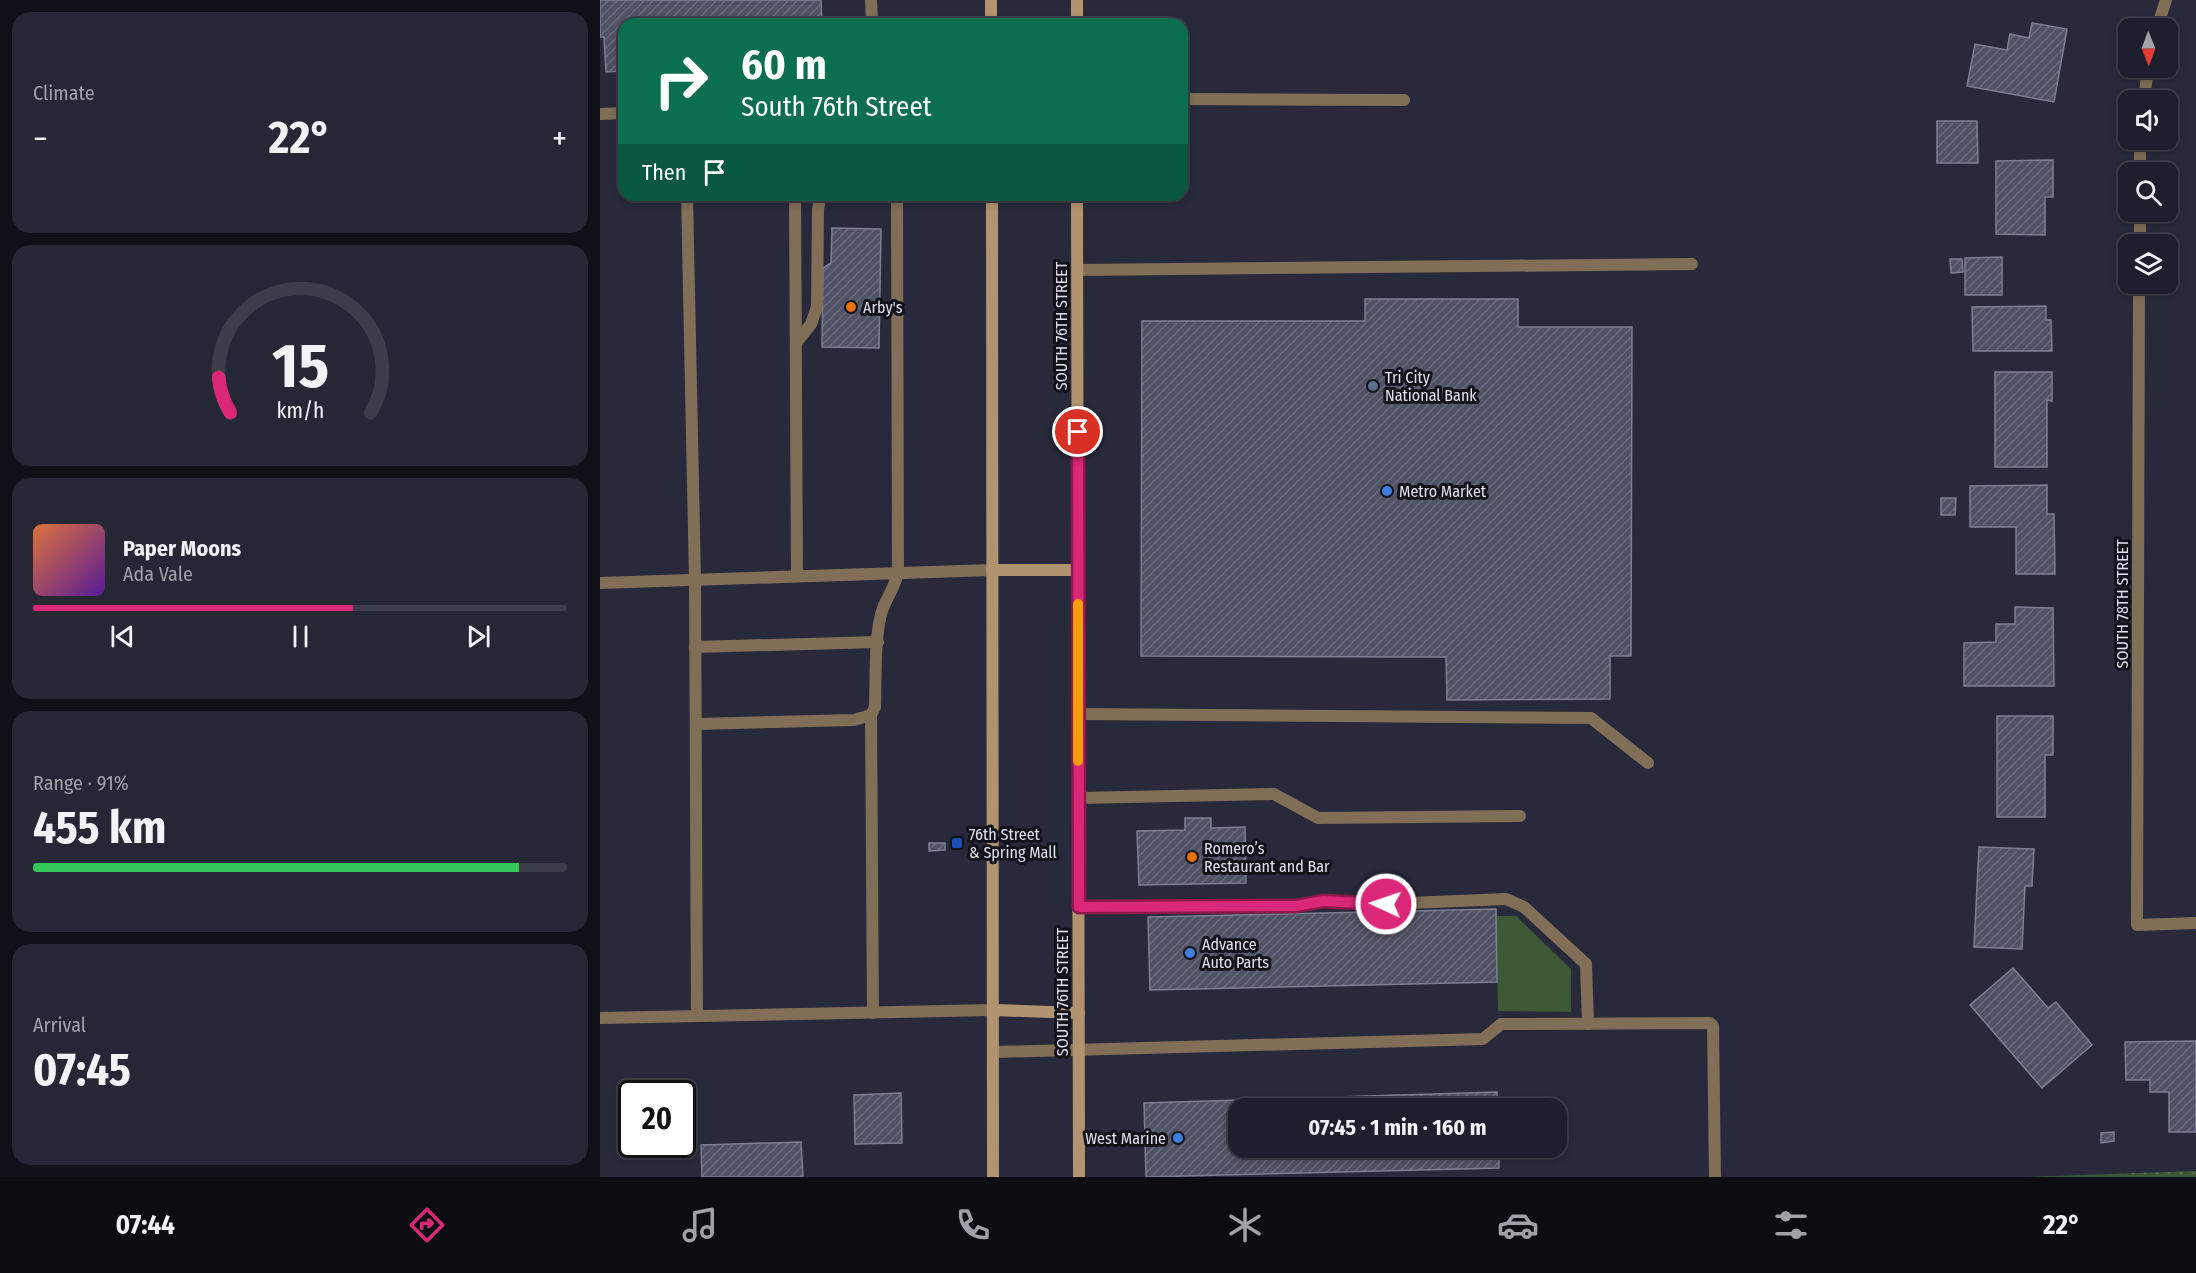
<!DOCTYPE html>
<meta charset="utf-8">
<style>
:root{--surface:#1e1f2c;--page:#262734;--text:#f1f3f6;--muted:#a1a2a9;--line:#3c3d48;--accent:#db2777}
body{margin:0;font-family:"Fira Sans Condensed",sans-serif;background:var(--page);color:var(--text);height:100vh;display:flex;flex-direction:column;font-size:22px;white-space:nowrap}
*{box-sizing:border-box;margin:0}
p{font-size:20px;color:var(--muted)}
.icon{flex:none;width:33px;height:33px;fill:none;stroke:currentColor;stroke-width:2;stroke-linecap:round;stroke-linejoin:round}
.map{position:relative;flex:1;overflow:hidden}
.panel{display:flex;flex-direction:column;gap:12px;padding:12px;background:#101118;width:600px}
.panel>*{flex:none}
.hud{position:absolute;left:18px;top:18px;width:570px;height:183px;border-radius:18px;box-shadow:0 3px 9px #0003,0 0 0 2px var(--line);background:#0b6e4f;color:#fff;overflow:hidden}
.needle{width:39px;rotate:179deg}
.controls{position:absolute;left:1518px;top:18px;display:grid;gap:12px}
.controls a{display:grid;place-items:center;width:60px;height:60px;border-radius:12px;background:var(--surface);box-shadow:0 3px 9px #0003,0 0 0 2px var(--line);font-size:30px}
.speed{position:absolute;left:18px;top:1080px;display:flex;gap:12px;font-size:30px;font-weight:700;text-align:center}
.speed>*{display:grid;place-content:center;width:78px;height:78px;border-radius:50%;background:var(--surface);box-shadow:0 3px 9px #0003,0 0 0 2px var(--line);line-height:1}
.speed .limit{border:3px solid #111;border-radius:9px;background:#fff;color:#111}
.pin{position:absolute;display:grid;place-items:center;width:51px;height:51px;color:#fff;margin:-26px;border:3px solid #fff;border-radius:50%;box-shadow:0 2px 6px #0007}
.me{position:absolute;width:66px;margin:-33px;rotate:273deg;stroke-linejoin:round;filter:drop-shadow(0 0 4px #0008)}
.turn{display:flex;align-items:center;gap:21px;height:126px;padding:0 24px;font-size:27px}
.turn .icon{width:78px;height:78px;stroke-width:2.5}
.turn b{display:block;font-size:42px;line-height:51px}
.then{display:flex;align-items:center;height:57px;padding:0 24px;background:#0003;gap:12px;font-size:22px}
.big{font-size:45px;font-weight:700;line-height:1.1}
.panel .tile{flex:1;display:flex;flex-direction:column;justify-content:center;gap:9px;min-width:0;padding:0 21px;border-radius:18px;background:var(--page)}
.panel .dial{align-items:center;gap:0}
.dial svg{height:156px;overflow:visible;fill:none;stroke:var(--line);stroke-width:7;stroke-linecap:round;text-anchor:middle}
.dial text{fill:var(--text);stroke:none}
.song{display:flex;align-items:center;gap:18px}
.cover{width:72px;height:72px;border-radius:9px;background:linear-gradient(135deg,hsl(20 70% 55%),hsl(270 70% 35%))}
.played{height:6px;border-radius:3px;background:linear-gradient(90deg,var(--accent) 60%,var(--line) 60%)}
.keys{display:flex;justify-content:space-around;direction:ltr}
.heat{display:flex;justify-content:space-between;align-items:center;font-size:33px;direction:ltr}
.charge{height:9px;border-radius:4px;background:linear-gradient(90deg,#34c759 91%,var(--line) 0)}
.trip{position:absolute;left:628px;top:1098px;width:339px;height:60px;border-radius:18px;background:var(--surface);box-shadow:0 3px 9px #0003,0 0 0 2px var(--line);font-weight:700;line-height:60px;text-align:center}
.menu{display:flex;height:96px;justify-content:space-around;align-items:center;background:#0c0c12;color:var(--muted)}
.menu .icon{width:42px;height:42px}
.menu .active{color:var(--accent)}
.menu b{font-size:27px;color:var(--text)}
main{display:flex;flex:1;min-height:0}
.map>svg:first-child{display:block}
</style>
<main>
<section class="panel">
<div class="tile"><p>Climate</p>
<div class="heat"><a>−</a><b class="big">22°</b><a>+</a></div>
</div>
<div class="tile dial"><svg viewBox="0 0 100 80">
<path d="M14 69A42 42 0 1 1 86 69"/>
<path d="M14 69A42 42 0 0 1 8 51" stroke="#db2777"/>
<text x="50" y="56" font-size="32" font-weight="700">15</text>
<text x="50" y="72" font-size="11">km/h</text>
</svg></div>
<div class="tile">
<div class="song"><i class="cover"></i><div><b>Paper Moons</b><p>Ada Vale</p></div></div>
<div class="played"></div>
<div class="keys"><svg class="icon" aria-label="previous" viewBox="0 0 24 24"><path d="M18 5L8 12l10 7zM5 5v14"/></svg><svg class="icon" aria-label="pause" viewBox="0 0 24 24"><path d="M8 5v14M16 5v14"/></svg><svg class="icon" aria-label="next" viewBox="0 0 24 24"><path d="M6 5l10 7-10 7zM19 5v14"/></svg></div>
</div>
<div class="tile"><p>Range · 91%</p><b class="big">455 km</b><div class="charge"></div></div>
<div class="tile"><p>Arrival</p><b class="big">07:45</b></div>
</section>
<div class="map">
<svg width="1596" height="1177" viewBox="0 0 1596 1177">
<defs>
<pattern id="grass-dots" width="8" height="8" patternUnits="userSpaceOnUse" patternTransform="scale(1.5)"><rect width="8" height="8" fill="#3e5835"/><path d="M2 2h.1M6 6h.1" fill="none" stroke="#597052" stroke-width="1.8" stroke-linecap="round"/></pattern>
<pattern id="building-hatch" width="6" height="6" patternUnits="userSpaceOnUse" patternTransform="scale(1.5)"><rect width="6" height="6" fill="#4f5164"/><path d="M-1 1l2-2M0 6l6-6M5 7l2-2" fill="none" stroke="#686a7a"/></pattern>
</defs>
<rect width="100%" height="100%" fill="#28293b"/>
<polygon fill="url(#grass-dots)" points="1596,1171 1596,1177 1425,1177"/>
<polygon fill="#3e5835" points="896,916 916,916 971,969 971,1012 898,1011"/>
<g fill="url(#building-hatch)" stroke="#7d7f94" stroke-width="1.5">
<polygon points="0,0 221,0 222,24 24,24 24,71 6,72 4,37 0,37"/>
<polygon points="1432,23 1467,29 1454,102 1367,86 1375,44 1407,50 1410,34 1429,38"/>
<polygon points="1337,121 1377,121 1378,163 1337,163"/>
<polygon points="1453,160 1453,197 1445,197 1445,235 1396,234 1396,161"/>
<polygon points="232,228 281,229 279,348 222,347 223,268 231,263"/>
<polygon points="1402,257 1402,295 1365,295 1365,258"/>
<polygon points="1350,259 1362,259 1363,272 1351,273"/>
<polygon points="765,299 918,299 918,327 1032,327 1031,656 1010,656 1010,699 847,700 846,657 541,656 542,321 765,321"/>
<polygon points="1446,306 1446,320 1451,320 1452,351 1373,351 1372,307"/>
<polygon points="1395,372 1452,372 1452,401 1447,400 1447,467 1395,467"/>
<polygon points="1447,485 1447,514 1454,514 1455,574 1416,574 1416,527 1370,527 1370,486"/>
<polygon points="1341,498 1356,498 1355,515 1341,515"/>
<polygon points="1415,607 1453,608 1454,686 1364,686 1364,643 1396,642 1396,624 1415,624"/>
<polygon points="1397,716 1453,716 1453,755 1445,755 1445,817 1397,817"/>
<polygon points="585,818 611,818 611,828 645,827 646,883 539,885 537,831 585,830"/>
<polygon points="329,843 345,843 345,850 329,851"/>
<polygon points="1379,847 1434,849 1432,886 1425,886 1422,949 1374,947"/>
<polygon points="896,909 897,982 550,990 548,917"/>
<polygon points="1413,968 1448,1008 1456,1002 1492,1045 1442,1088 1370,1005"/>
<polygon points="1596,1041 1596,1132 1569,1132 1569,1092 1550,1092 1550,1080 1526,1080 1525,1042"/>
<polygon points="897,1092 897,1108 639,1108 639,1148 899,1148 899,1168 546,1177 544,1103"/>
<polygon points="301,1093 302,1143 255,1144 254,1095"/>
<polygon points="1514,1132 1514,1141 1501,1143 1501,1133"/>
<polygon points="201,1142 203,1177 102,1177 101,1145"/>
</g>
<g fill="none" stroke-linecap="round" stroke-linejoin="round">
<g stroke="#816e57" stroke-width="12">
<polyline points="271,0 272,24"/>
<polyline points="582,99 804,100"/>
<polyline points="0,114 24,113"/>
<polyline points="87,195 95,580 97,1016"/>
<polyline points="195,195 197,576"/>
<polyline points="478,270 1092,264"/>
<polyline points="196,343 211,324 217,307 218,209 221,195"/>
<polyline points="0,583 392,570"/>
<polyline points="95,647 278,642"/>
<polyline points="478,714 991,718 1048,763"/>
<polyline points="271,715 273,1013"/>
<path d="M96 724 254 720 271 715 275 707C276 680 274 632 283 608 288 596 295 586 298 573L297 195"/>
<polyline points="478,798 674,794 718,818 920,816"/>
<polyline points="479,907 696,906 723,901 786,904 906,899 924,907 986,964 988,1024"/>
<polyline points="0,1018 393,1010"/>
<polyline points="393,1052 883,1039 901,1024 1110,1023 1113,1026 1115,1177"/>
</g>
<g stroke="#816e57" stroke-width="12">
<polyline points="1557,28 1566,0"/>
<polyline points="1544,100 1548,68"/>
<polyline points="1540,172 1540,140"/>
<polyline points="1540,244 1540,212"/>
<polyline points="1539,284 1537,925 1596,923"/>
</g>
<g stroke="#b2936f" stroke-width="12">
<polyline points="391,0 391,24"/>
<polyline points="477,0 477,24"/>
<polyline points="392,195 393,1177"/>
<polyline points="477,195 479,1177"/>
<polyline points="392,570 478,570"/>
<polyline points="393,1010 479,1013"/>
</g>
</g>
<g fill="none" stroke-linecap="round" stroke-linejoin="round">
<g stroke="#8e194d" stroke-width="15">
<polyline id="route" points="478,432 479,907 696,906 723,901 786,904"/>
</g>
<use href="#route" stroke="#db2777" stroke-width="10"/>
<polyline stroke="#f59e0b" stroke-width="10" points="478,604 478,761"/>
</g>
<g fill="#e8710a" stroke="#12121a" stroke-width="2">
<circle cx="251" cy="307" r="6"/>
<circle cx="592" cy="857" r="6"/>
</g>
<circle fill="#5c6f8a" stroke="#12121a" stroke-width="2" cx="773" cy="386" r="6"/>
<g fill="#3f7fe0" stroke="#12121a" stroke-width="2">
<circle cx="787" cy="491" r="6"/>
<circle cx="590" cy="953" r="6"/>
<circle cx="578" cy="1138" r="6"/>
</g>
<rect fill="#1a4fb4" stroke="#12121a" stroke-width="2" x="351" y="837" width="12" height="12" rx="3"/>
<g text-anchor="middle" stroke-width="6" stroke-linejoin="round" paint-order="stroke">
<g font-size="16" fill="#dfe0ec" stroke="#12121a" text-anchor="start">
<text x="263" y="313">Arby's</text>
<text x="785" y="383">Tri City<tspan x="785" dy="18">National Bank</tspan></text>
<text x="799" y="497">Metro Market</text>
<text x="369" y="840">76th Street<tspan x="369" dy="18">&amp; Spring Mall</tspan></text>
<text x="604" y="854">Romero’s<tspan x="604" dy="18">Restaurant and Bar</tspan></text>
<text x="602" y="950">Advance<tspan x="602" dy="18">Auto Parts</tspan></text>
<text x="566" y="1144" text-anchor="end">West Marine</text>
</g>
<g font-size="16" fill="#dfe0ec" stroke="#12121a">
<text transform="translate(461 326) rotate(-90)" y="6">SOUTH 76TH STREET</text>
<text transform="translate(1522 604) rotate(-90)" y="6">SOUTH 78TH STREET</text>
<text transform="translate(462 992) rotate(-90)" y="6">SOUTH 76TH STREET</text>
</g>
</g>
</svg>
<div class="controls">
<a><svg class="needle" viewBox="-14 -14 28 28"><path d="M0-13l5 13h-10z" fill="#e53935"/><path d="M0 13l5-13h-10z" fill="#a1a2a9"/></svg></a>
<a><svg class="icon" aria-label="sound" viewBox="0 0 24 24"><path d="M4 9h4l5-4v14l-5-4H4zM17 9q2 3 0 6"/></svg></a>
<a><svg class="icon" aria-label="search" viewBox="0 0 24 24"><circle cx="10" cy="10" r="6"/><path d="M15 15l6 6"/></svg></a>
<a><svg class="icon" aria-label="layers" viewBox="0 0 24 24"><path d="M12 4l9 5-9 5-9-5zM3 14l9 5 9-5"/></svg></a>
</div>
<div class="speed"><div class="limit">20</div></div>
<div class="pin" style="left:478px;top:432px;background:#d93025"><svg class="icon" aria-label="arrive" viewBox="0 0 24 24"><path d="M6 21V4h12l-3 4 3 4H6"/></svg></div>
<svg class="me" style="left:786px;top:904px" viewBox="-20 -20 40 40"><circle r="17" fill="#db2777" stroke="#fff" stroke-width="3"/><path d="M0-11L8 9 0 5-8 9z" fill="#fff"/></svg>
<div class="trip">07:45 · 1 min · 160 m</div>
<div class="hud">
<div class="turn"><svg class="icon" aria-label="right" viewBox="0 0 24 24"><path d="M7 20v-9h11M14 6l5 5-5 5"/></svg><div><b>60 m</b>South 76th Street</div></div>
<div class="then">Then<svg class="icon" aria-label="arrive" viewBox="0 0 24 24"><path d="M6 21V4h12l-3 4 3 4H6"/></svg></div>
</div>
</div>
</main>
<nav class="menu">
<b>07:44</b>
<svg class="icon active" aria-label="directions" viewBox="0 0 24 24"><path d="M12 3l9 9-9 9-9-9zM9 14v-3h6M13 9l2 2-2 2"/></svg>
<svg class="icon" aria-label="music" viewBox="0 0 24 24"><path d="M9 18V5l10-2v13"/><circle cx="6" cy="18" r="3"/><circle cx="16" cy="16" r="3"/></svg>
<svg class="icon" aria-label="phone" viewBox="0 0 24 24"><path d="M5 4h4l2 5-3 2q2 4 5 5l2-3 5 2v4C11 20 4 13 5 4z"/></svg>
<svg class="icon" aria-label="climate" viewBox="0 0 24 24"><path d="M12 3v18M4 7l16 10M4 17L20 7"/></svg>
<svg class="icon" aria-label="car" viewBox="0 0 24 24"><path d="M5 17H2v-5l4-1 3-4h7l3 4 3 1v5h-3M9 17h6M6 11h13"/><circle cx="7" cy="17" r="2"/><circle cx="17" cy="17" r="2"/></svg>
<svg class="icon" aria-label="filters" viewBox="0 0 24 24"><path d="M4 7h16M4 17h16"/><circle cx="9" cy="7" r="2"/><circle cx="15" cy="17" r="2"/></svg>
<b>22°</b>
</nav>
